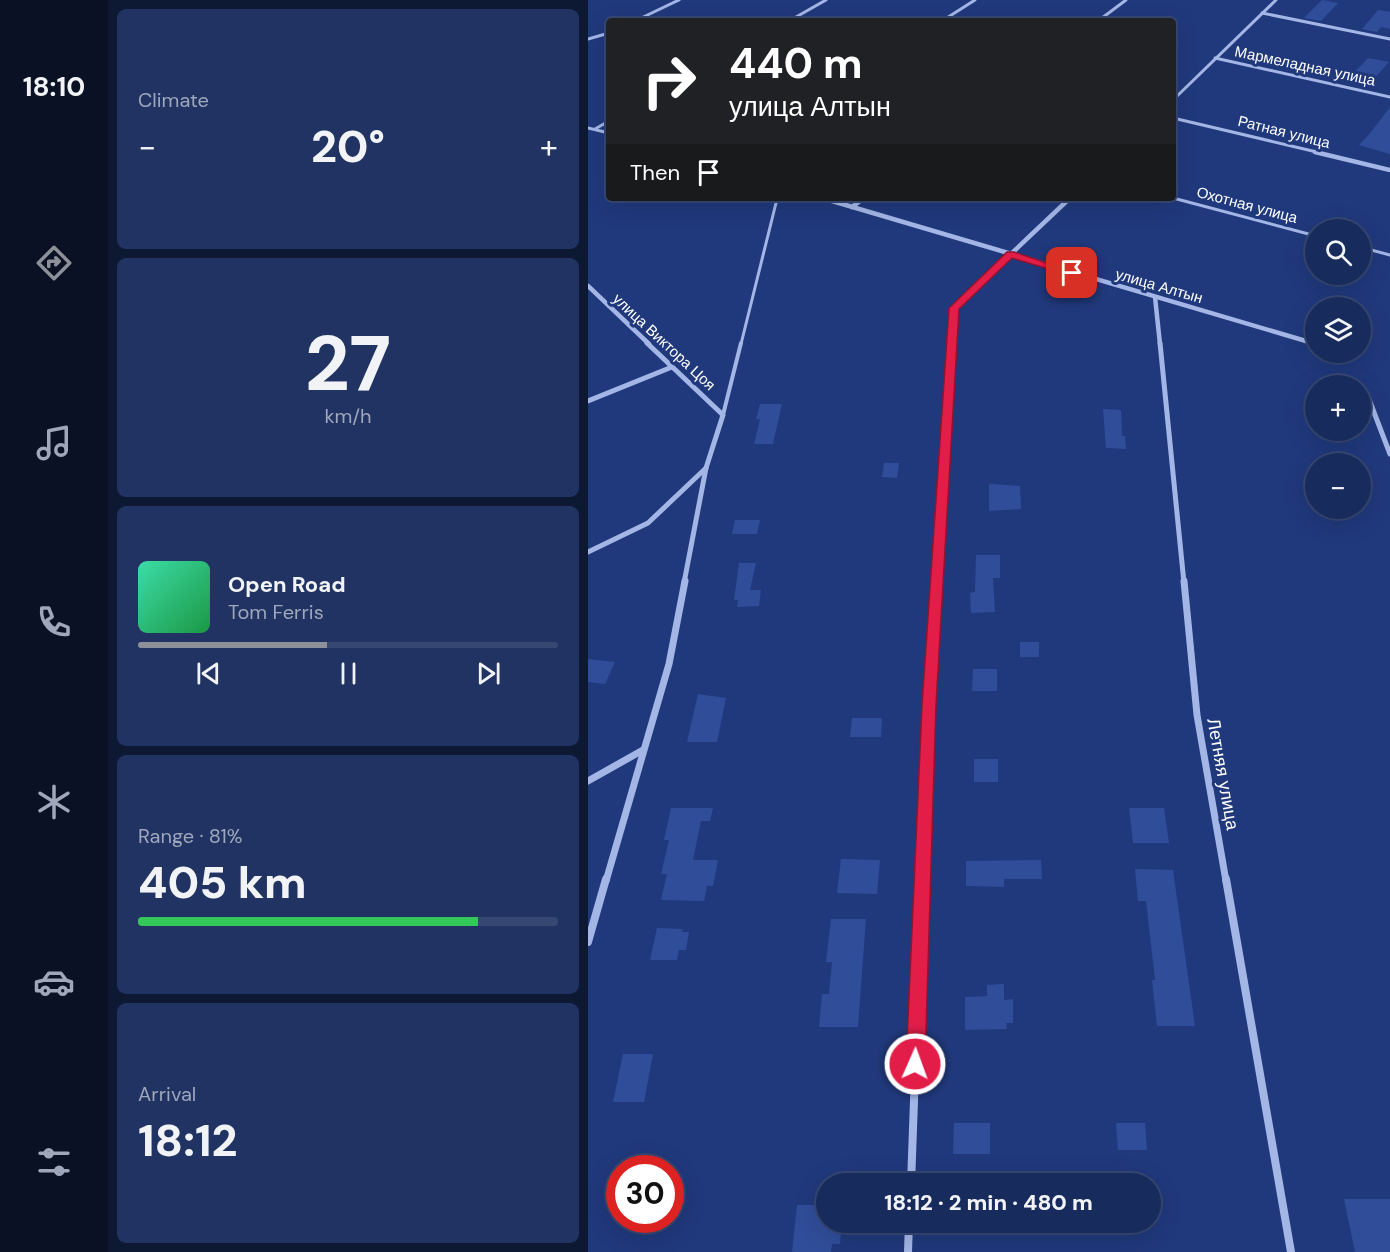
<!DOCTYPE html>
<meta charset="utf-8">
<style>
:root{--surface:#182b5d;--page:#213363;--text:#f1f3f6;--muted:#9fa7bc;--line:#364772;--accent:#8c9099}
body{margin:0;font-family:"DM Sans",sans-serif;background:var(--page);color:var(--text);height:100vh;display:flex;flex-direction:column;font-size:22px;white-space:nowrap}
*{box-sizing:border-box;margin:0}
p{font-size:20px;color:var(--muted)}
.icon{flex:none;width:33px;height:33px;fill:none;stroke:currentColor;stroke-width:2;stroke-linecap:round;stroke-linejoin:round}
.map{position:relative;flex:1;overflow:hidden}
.sheet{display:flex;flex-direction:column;gap:9px;padding:9px;background:#0d1833;width:480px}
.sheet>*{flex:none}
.top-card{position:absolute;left:18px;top:18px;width:570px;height:183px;border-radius:6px;box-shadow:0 6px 24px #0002,0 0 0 2px var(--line);background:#202124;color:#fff;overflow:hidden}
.fabs{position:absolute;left:717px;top:219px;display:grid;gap:12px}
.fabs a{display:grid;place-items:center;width:66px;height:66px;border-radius:50%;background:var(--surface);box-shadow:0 6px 24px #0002,0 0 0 2px var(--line);font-size:30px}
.speed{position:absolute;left:18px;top:1155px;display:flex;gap:12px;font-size:30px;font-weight:700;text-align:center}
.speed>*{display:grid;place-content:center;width:78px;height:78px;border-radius:50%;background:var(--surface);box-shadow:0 6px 24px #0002,0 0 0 2px var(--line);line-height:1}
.speed .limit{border:9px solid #d22;background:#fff;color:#111}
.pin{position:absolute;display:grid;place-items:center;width:51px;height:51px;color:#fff;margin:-26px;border-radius:12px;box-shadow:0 3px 9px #0006}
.me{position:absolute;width:66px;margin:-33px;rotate:2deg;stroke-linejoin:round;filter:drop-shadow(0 0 4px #0008)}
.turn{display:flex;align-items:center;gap:21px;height:126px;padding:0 24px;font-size:27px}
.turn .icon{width:78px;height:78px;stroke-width:2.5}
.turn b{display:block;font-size:42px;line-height:51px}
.then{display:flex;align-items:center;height:57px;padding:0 24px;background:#0003;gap:12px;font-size:22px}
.big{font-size:45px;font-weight:800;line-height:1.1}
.sheet .card{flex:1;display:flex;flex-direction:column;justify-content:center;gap:9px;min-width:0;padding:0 21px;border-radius:9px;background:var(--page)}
.sheet .dial{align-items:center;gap:0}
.dial b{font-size:78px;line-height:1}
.song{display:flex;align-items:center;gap:18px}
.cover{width:72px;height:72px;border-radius:9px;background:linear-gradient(135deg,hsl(160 70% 55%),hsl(140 70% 35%))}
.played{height:6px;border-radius:3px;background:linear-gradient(90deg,var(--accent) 45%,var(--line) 45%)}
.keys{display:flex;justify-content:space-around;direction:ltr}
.heat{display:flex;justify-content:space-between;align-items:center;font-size:33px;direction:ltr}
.charge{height:9px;border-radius:4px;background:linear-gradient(90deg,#34c759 81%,var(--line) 0)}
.trip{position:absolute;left:228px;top:1173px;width:345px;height:60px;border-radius:30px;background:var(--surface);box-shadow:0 6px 24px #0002,0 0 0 2px var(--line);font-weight:800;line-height:60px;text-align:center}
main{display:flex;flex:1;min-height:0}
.dock{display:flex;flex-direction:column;width:108px;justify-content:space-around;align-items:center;background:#0a1125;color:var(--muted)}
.dock .icon{width:42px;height:42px}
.dock .on{color:var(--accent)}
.dock b{font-size:27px;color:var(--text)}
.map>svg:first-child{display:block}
</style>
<main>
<nav class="dock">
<b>18:10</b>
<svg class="icon on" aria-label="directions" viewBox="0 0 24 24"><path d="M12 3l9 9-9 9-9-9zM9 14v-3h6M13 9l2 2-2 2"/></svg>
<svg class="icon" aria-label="music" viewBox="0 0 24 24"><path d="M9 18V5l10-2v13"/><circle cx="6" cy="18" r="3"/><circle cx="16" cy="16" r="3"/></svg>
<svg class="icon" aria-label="phone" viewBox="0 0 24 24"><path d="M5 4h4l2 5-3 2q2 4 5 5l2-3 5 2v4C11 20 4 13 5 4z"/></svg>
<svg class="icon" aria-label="climate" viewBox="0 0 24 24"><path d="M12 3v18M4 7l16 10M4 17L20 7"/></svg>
<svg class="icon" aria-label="car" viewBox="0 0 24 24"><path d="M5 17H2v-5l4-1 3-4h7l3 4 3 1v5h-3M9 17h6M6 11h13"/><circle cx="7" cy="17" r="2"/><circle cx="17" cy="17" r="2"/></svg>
<svg class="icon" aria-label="filters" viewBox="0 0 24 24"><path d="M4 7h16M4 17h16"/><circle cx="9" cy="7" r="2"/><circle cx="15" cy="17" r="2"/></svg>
</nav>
<section class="sheet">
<div class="card"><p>Climate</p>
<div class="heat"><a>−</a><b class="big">20°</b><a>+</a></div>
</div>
<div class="card dial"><b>27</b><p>km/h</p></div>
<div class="card">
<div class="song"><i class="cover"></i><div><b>Open Road</b><p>Tom Ferris</p></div></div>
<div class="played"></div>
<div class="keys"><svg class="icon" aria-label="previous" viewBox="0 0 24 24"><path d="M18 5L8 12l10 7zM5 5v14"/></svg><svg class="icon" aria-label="pause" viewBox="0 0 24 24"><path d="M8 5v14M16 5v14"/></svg><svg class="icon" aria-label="next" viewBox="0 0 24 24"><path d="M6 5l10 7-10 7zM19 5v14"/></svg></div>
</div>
<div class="card"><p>Range · 81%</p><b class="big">405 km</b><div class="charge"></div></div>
<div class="card"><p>Arrival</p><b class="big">18:12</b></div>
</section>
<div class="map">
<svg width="802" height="1252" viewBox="0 0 802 1252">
<rect width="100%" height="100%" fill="#20397c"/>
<g fill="#304d99">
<polygon points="734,0 750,3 733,21 716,18"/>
<polygon points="790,10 802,12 802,29 793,27 789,32 774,29"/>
<polygon points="780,58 801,62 783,82 762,77"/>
<polygon points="802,107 802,154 771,145 783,132"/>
<polygon points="172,404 194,404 185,444 166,444 172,419 168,419"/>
<polygon points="515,409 533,410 534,436 537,436 538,449 518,448"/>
<polygon points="296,463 311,463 309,478 294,477"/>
<polygon points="401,484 432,486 433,509 401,511"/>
<polygon points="147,520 172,520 169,534 144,534"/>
<polygon points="388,555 412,555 412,578 405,578 407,612 383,613 382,593 387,592"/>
<polygon points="151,563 168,563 162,590 173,590 171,606 149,607 150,600 146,600"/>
<rect x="432" y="642" width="19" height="15"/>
<polygon points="0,659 27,662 17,684 0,682"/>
<polygon points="385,669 409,669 409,691 384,691"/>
<polygon points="110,694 138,698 129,742 99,742"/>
<polygon points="264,718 294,718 293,737 262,737"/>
<rect x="386" y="759" width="24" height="23"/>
<polygon points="83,808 125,808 122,821 113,821 105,860 130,860 125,886 119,886 116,901 73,900 79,874 73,874 81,840 76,840"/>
<polygon points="541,808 576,808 581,843 545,843"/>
<polygon points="253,859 292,860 289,894 249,893"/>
<polygon points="453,860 454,879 416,879 416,887 378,886 378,861"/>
<polygon points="547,869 585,870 607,1026 569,1026 564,980 567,980 558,901 550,901"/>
<polygon points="243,919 278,919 270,1027 231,1027 234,994 241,994 244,962 238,962"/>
<polygon points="69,928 95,929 94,932 101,932 98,950 91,950 89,960 62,960"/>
<polygon points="416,984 416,1000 425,999 425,1023 418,1023 419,1029 377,1030 377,997 399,996 399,985"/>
<polygon points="35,1054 65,1054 56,1102 25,1102"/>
<polygon points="366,1123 402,1123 402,1154 365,1154"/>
<polygon points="528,1123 557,1123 559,1150 530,1150"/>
<polygon points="756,1199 802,1199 802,1252 767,1252"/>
<polygon points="209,1205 238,1205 238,1222 254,1222 252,1244 244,1244 243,1252 204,1252"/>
</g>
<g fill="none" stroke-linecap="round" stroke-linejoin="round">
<g stroke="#a3b6e6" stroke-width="3">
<polyline points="585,198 728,236"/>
<polyline points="772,247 802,255"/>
<polyline points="153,344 188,203 193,198"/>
</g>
<polyline stroke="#a3b6e6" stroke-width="4" points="135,415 153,343"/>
<g stroke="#a3b6e6" stroke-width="3">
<polyline points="674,13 802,39"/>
<polyline points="47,21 91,0"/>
<polyline points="201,21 238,0"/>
<polyline points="354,21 387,0"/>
<polyline points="510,21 538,0"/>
<polyline points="0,39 21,33"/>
<polyline points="627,58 802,97"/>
<polyline points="585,100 688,0"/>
<polyline points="585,118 733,153"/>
<polyline points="0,128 21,133"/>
<polyline points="7,129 21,121"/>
</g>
<g stroke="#a3b6e6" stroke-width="4.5">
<polyline points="727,152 802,170"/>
<polyline points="234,198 728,344"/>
<polyline points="264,207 276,198"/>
<polyline points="0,286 61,344"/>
<polyline points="567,297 572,344"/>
<polyline points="364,344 366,308 482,198"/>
</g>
<g stroke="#a3b6e6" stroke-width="5">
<polyline points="59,343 135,415 118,468 96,583"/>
<polyline points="572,343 596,583"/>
<polyline points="724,343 728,344"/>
<polyline points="779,394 802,454"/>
<polyline points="0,401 84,367"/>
<polyline points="0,552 60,523 118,468"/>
<polyline points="349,583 364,343"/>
</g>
<g stroke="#a3b6e6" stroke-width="7">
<polyline points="596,581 609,715 638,881"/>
<polyline points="0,781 55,750"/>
<polyline points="18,881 81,664 97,581"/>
<polyline points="334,881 341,705 349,581"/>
</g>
<g stroke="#a3b6e6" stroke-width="8">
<polyline points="638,879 703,1252"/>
<polyline points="0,942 18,879"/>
<polyline points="323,1184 334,879"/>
<polyline points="320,1252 321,1222"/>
</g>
</g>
<polygon fill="#e11d48" stroke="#92132f" stroke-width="1.5" points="419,252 426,252 489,273 484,276 424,258 371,309 348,705 337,1064 334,1070 327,1073 321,1070 318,1064 334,705 361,308"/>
<g text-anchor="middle" stroke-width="6" stroke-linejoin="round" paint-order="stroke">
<g font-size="15" fill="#fff" stroke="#20397c">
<text transform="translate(717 66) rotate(12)" y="5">Мармеладная улица</text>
<text transform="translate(696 132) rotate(14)" y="5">Ратная улица</text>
<text transform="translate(659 205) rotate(15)" y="5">Охотная улица</text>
<text transform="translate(571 286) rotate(16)" y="5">улица Алтын</text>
<text transform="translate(76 342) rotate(43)" y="5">улица Виктора Цоя</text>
</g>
<g font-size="18" fill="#fff" stroke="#20397c">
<text transform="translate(635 774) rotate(80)" y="6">Летняя улица</text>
</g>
</g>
</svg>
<div class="fabs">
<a><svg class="icon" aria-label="search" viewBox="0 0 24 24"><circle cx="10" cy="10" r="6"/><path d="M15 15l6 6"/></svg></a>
<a><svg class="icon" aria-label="layers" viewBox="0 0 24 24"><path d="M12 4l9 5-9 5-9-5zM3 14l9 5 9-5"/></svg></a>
<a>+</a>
<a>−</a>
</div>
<div class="speed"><div class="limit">30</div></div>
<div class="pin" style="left:484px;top:273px;background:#d93025"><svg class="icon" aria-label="arrive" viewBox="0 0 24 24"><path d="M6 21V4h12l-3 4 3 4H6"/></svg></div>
<svg class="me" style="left:327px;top:1064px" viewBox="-20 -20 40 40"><circle r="17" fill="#e11d48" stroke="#fff" stroke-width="3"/><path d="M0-11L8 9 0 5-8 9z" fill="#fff"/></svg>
<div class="trip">18:12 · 2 min · 480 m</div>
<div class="top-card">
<div class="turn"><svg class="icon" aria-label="right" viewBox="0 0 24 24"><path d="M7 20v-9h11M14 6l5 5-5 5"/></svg><div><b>440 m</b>улица Алтын</div></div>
<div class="then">Then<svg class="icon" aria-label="arrive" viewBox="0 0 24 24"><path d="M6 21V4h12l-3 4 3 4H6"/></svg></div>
</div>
</div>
</main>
